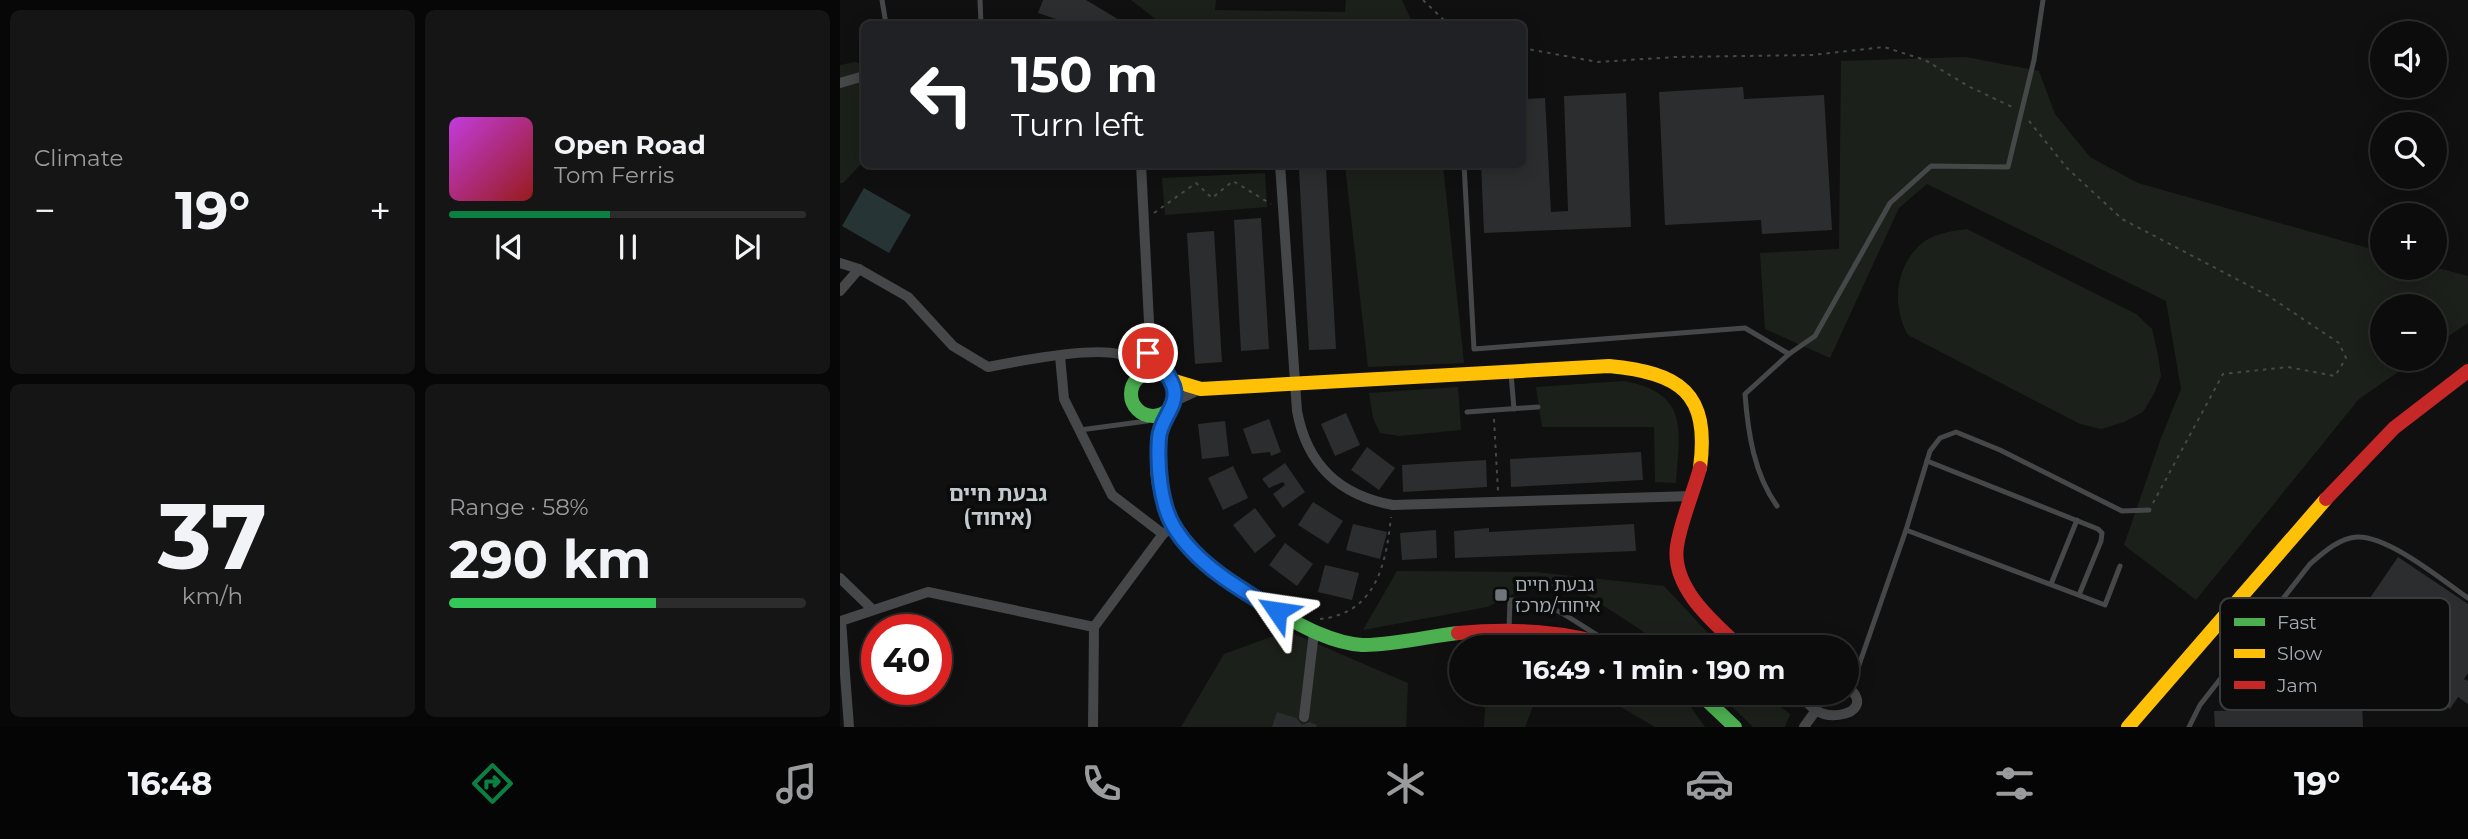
<!DOCTYPE html>
<meta charset="utf-8">
<style>
:root{--surface:#0c0c0c;--page:#151515;--text:#f1f3f6;--muted:#9a9b9d;--line:#2c2c2d;--accent:#0b8043}
body{margin:0;font-family:Montserrat,"Noto Sans Hebrew",sans-serif;background:var(--page);color:var(--text);height:100vh;display:flex;flex-direction:column;font-size:26px;white-space:nowrap}
*{box-sizing:border-box;margin:0}
p{font-size:23px;color:var(--muted)}
.icon{flex:none;width:38px;height:38px;fill:none;stroke:currentColor;stroke-width:2;stroke-linecap:round;stroke-linejoin:round}
.map{position:relative;flex:1;overflow:hidden}
.details{display:flex;flex-direction:column;gap:10px;padding:10px;background:#070707;width:840px}
.details>*{flex:none}
.hud{position:absolute;left:21px;top:21px;width:665px;height:147px;border-radius:10px;box-shadow:0 4px 18px #0003,0 0 0 2px var(--line);background:#202124;color:#fff;overflow:hidden}
.tools{position:absolute;left:1530px;top:21px;display:grid;gap:14px}
.tools a{display:grid;place-items:center;width:77px;height:77px;border-radius:50%;background:var(--surface);box-shadow:0 4px 18px #0003,0 0 0 2px var(--line);font-size:35px}
.speed{position:absolute;left:21px;top:614px;display:flex;gap:14px;font-size:35px;font-weight:700;text-align:center}
.speed>*{display:grid;place-content:center;width:91px;height:91px;border-radius:50%;background:var(--surface);box-shadow:0 4px 18px #0003,0 0 0 2px var(--line);line-height:1}
.speed .limit{border:10px solid #d22;background:#fff;color:#111}
.pin{position:absolute;display:grid;place-items:center;width:60px;height:60px;color:#fff;margin:-30px;border:4px solid #fff;border-radius:50%;box-shadow:0 2px 7px #0007}
.me{position:absolute;width:77px;margin:-38px;rotate:302deg;stroke-linejoin:round;filter:drop-shadow(0 0 5px #0008)}
.turn{display:flex;align-items:center;gap:24px;height:147px;padding:0 35px;font-size:32px}
.turn .icon{width:91px;height:91px;stroke-width:2.5}
.turn b{display:block;font-size:49px;line-height:60px}
.big{font-size:52px;font-weight:700;line-height:1.1}
.details .widget{flex:1;display:flex;flex-direction:column;justify-content:center;gap:10px;min-width:0;padding:0 24px;border-radius:10px;background:var(--page)}
.details .dial{align-items:center;gap:0}
.dial b{font-size:91px;line-height:1}
.song{display:flex;align-items:center;gap:21px}
.cover{width:84px;height:84px;border-radius:10px;background:linear-gradient(135deg,hsl(290 70% 55%),hsl(0 70% 35%))}
.played{height:7px;border-radius:4px;background:linear-gradient(90deg,var(--accent) 45%,var(--line) 45%)}
.keys{display:flex;justify-content:space-around;direction:ltr}
.heat{display:flex;justify-content:space-between;align-items:center;font-size:38px;direction:ltr}
.charge{height:10px;border-radius:5px;background:linear-gradient(90deg,#34c759 58%,var(--line) 0)}
.details .tiles{flex:1;display:grid;gap:10px;grid-template-columns:repeat(2,1fr)}
.trip{position:absolute;left:609px;top:635px;width:410px;height:70px;border-radius:35px;background:var(--surface);box-shadow:0 4px 18px #0003,0 0 0 2px var(--line);font-weight:700;line-height:70px;text-align:center}
.dock{display:flex;height:112px;justify-content:space-around;align-items:center;background:#050505;color:var(--muted)}
.dock .icon{width:49px;height:49px}
.dock .on{color:var(--accent)}
.dock b{font-size:32px;color:var(--text)}
main{display:flex;flex:1;min-height:0}
.map>svg:first-child{display:block}
</style>
<main>
<section class="details">
<div class="tiles">
<div class="widget"><p>Climate</p>
<div class="heat"><a>−</a><b class="big">19°</b><a>+</a></div>
</div>
<div class="widget">
<div class="song"><i class="cover"></i><div><b>Open Road</b><p>Tom Ferris</p></div></div>
<div class="played"></div>
<div class="keys"><svg class="icon" aria-label="previous" viewBox="0 0 24 24"><path d="M18 5L8 12l10 7zM5 5v14"/></svg><svg class="icon" aria-label="pause" viewBox="0 0 24 24"><path d="M8 5v14M16 5v14"/></svg><svg class="icon" aria-label="next" viewBox="0 0 24 24"><path d="M6 5l10 7-10 7zM19 5v14"/></svg></div>
</div>
<div class="widget dial"><b>37</b><p>km/h</p></div>
<div class="widget"><p>Range · 58%</p><b class="big">290 km</b><div class="charge"></div></div>
</div>
</section>
<div class="map">
<svg width="1628" height="727" viewBox="0 0 1628 727">
<rect width="100%" height="100%" fill="#101010"/>
<g fill="#1c201a">
<polygon points="291,0 376,0 375,10 505,12 506,0 562,0 573,24 322,24"/>
<polygon points="1126,57 1199,71 1215,114 1250,157 1298,183 1542,252 1542,268 1594,267 1628,276 1628,323 1594,346 1594,306 1542,306 1542,359 1577,359 1519,399 1356,600 1284,545 1321,438 1341,389 1326,301 1087,184 1059,208 990,358 925,329 920,253 999,249 1001,61"/>
<polygon points="15,62 24,65 24,161 3,183 0,183 0,65"/>
<polygon points="505,165 603,165 624,363 528,367"/>
<polygon points="425,173 427,207 325,215 322,178"/>
<path d="M1127 229 1296 314 1312 329 1318 355 1321 376 1314 394 1303 412 1284 422 1261 429 1240 424 1068 335C1051 305 1055 263 1085 241 1097 233 1113 231 1127 229Z"/>
<path d="M784 381C849 393 840 429 836 483L815 482 814 427H702L696 387Z"/>
<polygon points="618,387 621,430 559,436 540,433 533,418 529,393"/>
<polygon points="557,571 696,572 824,586 881,647 827,647 747,595 727,588 701,587 679,591 647,607 523,630"/>
<polygon points="447,631 568,683 566,727 341,727 384,654"/>
<polygon points="646,693 698,693 685,727 644,727"/>
<polygon points="757,693 835,693 843,696 865,727 815,727"/>
<polygon points="878,693 922,693 950,714 945,727 913,727"/>
</g>
<polygon fill="#273435" points="24,188 71,215 49,253 2,226"/>
<g fill="#2c2d2e">
<polygon points="203,0 246,0 286,24 231,24 198,13"/>
<polygon points="903,87 904,99 984,95 992,230 922,234 921,220 825,225 819,92"/>
<polygon points="786,93 791,227 644,233 641,164 682,164 682,99 705,98 711,212 728,211 724,96"/>
<polygon points="486,168 496,349 469,350 459,170"/>
<polygon points="421,218 429,349 401,351 394,220"/>
<polygon points="374,231 382,362 355,364 347,233"/>
<polygon points="506,413 520,445 495,456 481,424"/>
<polygon points="429,419 441,452 431,456 430,452 412,454 403,429"/>
<polygon points="385,421 389,456 362,459 358,424"/>
<polygon points="527,447 555,468 539,490 511,470"/>
<polygon points="801,452 803,480 671,487 670,459"/>
<polygon points="646,460 647,487 563,492 562,465"/>
<polygon points="445,463 465,492 443,508 433,494 445,485 443,482 429,488 422,479"/>
<polygon points="393,466 408,498 383,510 368,478"/>
<polygon points="473,502 503,521 488,544 458,525"/>
<polygon points="415,508 436,536 415,553 393,525"/>
<polygon points="513,524 547,532 540,559 506,550"/>
<polygon points="794,524 796,551 615,558 614,531 649,528 649,532"/>
<polygon points="596,530 597,558 562,560 560,533"/>
<polygon points="445,543 473,564 457,586 429,565"/>
<polygon points="1558,557 1628,604 1628,673 1624,679 1628,681 1628,704 1618,697 1610,709 1504,636"/>
<polygon points="485,565 519,573 512,600 478,592"/>
<polygon points="1521,675 1523,727 1375,727 1374,711 1404,710 1402,680"/>
<polygon points="437,712 456,718 462,725 470,722 477,725 476,727 432,727"/>
</g>
<g fill="none" stroke-linecap="round" stroke-linejoin="round">
<g stroke="#46494b" stroke-width="2" stroke-dasharray="3.5 5" stroke-linecap="butt">
<polyline points="583,0 608,24"/>
<polyline points="682,48 758,62 835,57 972,55 1044,47 1085,60 1128,86 1172,107"/>
<polyline points="1189,121 1227,168 1282,219 1427,295 1499,343 1506,358 1495,376 1448,367 1383,374 1313,503"/>
<polyline points="314,213 356,183 372,198 393,181 431,204"/>
<polyline points="654,419 658,491"/>
<path d="M480 619C537 613 546 563 551 517"/>
</g>
<g stroke="#454749" stroke-width="5">
<polyline points="42,0 46,24"/>
<polyline points="140,0 141,24"/>
<polyline points="624,164 634,349 905,328 949,354"/>
<polyline points="671,374 674,409"/>
<polyline points="627,412 698,407"/>
<polyline points="240,430 307,421"/>
<polyline points="1087,461 1258,529 1262,533 1261,541 1239,595"/>
<path d="M937 506C914 474 908 433 905 394L949 354 975 336 1050 203 1091 166 1168 167 1194 60 1203 0"/>
<polyline points="1066,530 1265,605 1280,566"/>
<polyline points="1211,584 1237,520"/>
<path d="M669 630 670 600C710 600 724 615 757 635"/>
<polyline points="1011,688 1066,530 1090,451 1100,438 1116,432 1160,450 1282,511 1309,510"/>
<path d="M1349 727 1360 705 1470 564C1483 553 1499 538 1517 537 1549 536 1602 580 1628 598"/>
</g>
<g stroke="#454749" stroke-width="10">
<polyline points="0,83 24,76"/>
<path d="M440 164 457 411C467 465 499 495 553 505L853 496"/>
<path d="M0 263 19 269 68 297 113 346 148 367C178 361 250 347 279 354 288 356 295 362 301 369"/>
<polyline points="0,291 19,269"/>
<polyline points="310,342 326,375"/>
<polyline points="220,356 224,399 272,495 323,534"/>
<polyline points="296,380 310,342 301,164"/>
<polyline points="333,402 361,389"/>
<polyline points="0,578 32,609"/>
<polyline points="957,693 972,707"/>
<path d="M974 693C956 727 1048 720 1006 685"/>
<polyline points="464,717 474,632"/>
<polyline points="9,727 1,621 88,592 254,627 323,534 333,527"/>
<polyline points="253,727 254,627"/>
<polyline points="964,727 974,713"/>
</g>
<g stroke="#4caf50" stroke-width="14">
<circle cx="313" cy="394" r="22"/>
<path d="M328 410C290 507 357 566 433 610 460 625 491 643 522 645 547 646 591 636 618 633"/>
<polyline points="859,693 895,727"/>
</g>
<g stroke="#ffc107" stroke-width="14">
<path d="M331 380 361 389 769 366C840 373 870 392 860 468"/>
<polyline points="1288,727 1486,499"/>
</g>
<g stroke="#c62828" stroke-width="14">
<path d="M860 468C853 494 841 520 837 546 831 588 874 623 901 648"/>
<polyline points="1486,499 1554,428 1628,371"/>
<path d="M618 633C674 628 725 631 779 648"/>
</g>
</g>
<g fill="none" stroke-linecap="round" stroke-linejoin="round">
<g stroke="#114b97" stroke-width="18">
<path id="route" d="M308 353 310 342C315 359 332 377 334 389 338 406 320 420 319 438 317 465 320 504 334 527 356 564 401 590 437 611"/>
</g>
<use href="#route" stroke="#1a73e8" stroke-width="12"/>
</g>
<rect fill="#6e7679" stroke="#0b0b0c" stroke-width="2.5" x="654" y="588" width="14" height="14" rx="3.5"/>
<g text-anchor="middle" stroke-width="7" stroke-linejoin="round" paint-order="stroke">
<g font-size="18" fill="#a1adb1" stroke="#0b0b0c" text-anchor="start">
<text x="675" y="591">גבעת חיים<tspan x="675" dy="21">איחוד/מרכז</tspan></text>
</g>
<g font-size="21" font-weight="bold" fill="#c2cace" stroke="#0b0b0c">
<text x="158" y="501">גבעת חיים<tspan x="158" dy="24">(איחוד)</tspan></text>
</g>
</g>
<rect x="1380" y="598" width="230" height="112" rx="10" fill="#0b0b0c" stroke="#383c3e" stroke-width="2"/>
<rect x="1394" y="618" width="31" height="8" fill="#4caf50"/>
<rect x="1394" y="649" width="31" height="9" fill="#ffc107"/>
<rect x="1394" y="681" width="31" height="8" fill="#c62828"/>
<g font-size="19" fill="#a1adb1">
<text x="1437" y="629">Fast</text>
<text x="1437" y="660">Slow</text>
<text x="1437" y="692">Jam</text>
</g>
</svg>
<div class="tools">
<a><svg class="icon" aria-label="sound" viewBox="0 0 24 24"><path d="M4 9h4l5-4v14l-5-4H4zM17 9q2 3 0 6"/></svg></a>
<a><svg class="icon" aria-label="search" viewBox="0 0 24 24"><circle cx="10" cy="10" r="6"/><path d="M15 15l6 6"/></svg></a>
<a>+</a>
<a>−</a>
</div>
<div class="speed"><div class="limit">40</div></div>
<div class="pin" style="left:308px;top:353px;background:#d93025"><svg class="icon" aria-label="arrive" viewBox="0 0 24 24"><path d="M6 21V4h12l-3 4 3 4H6"/></svg></div>
<svg class="me" style="left:437px;top:611px" viewBox="-20 -20 40 40"><path d="M0-17L14 15 0 8-14 15z" fill="#1a73e8" stroke="#fff" stroke-width="4"/></svg>
<div class="trip">16:49 · 1 min · 190 m</div>
<div class="hud">
<div class="turn"><svg class="icon" aria-label="left" viewBox="0 0 24 24"><path d="M17 20v-9H6M10 6l-5 5 5 5"/></svg><div><b>150 m</b>Turn left</div></div>
</div>
</div>
</main>
<nav class="dock">
<b>16:48</b>
<svg class="icon on" aria-label="directions" viewBox="0 0 24 24"><path d="M12 3l9 9-9 9-9-9zM9 14v-3h6M13 9l2 2-2 2"/></svg>
<svg class="icon" aria-label="music" viewBox="0 0 24 24"><path d="M9 18V5l10-2v13"/><circle cx="6" cy="18" r="3"/><circle cx="16" cy="16" r="3"/></svg>
<svg class="icon" aria-label="phone" viewBox="0 0 24 24"><path d="M5 4h4l2 5-3 2q2 4 5 5l2-3 5 2v4C11 20 4 13 5 4z"/></svg>
<svg class="icon" aria-label="climate" viewBox="0 0 24 24"><path d="M12 3v18M4 7l16 10M4 17L20 7"/></svg>
<svg class="icon" aria-label="car" viewBox="0 0 24 24"><path d="M5 17H2v-5l4-1 3-4h7l3 4 3 1v5h-3M9 17h6M6 11h13"/><circle cx="7" cy="17" r="2"/><circle cx="17" cy="17" r="2"/></svg>
<svg class="icon" aria-label="filters" viewBox="0 0 24 24"><path d="M4 7h16M4 17h16"/><circle cx="9" cy="7" r="2"/><circle cx="15" cy="17" r="2"/></svg>
<b>19°</b>
</nav>
